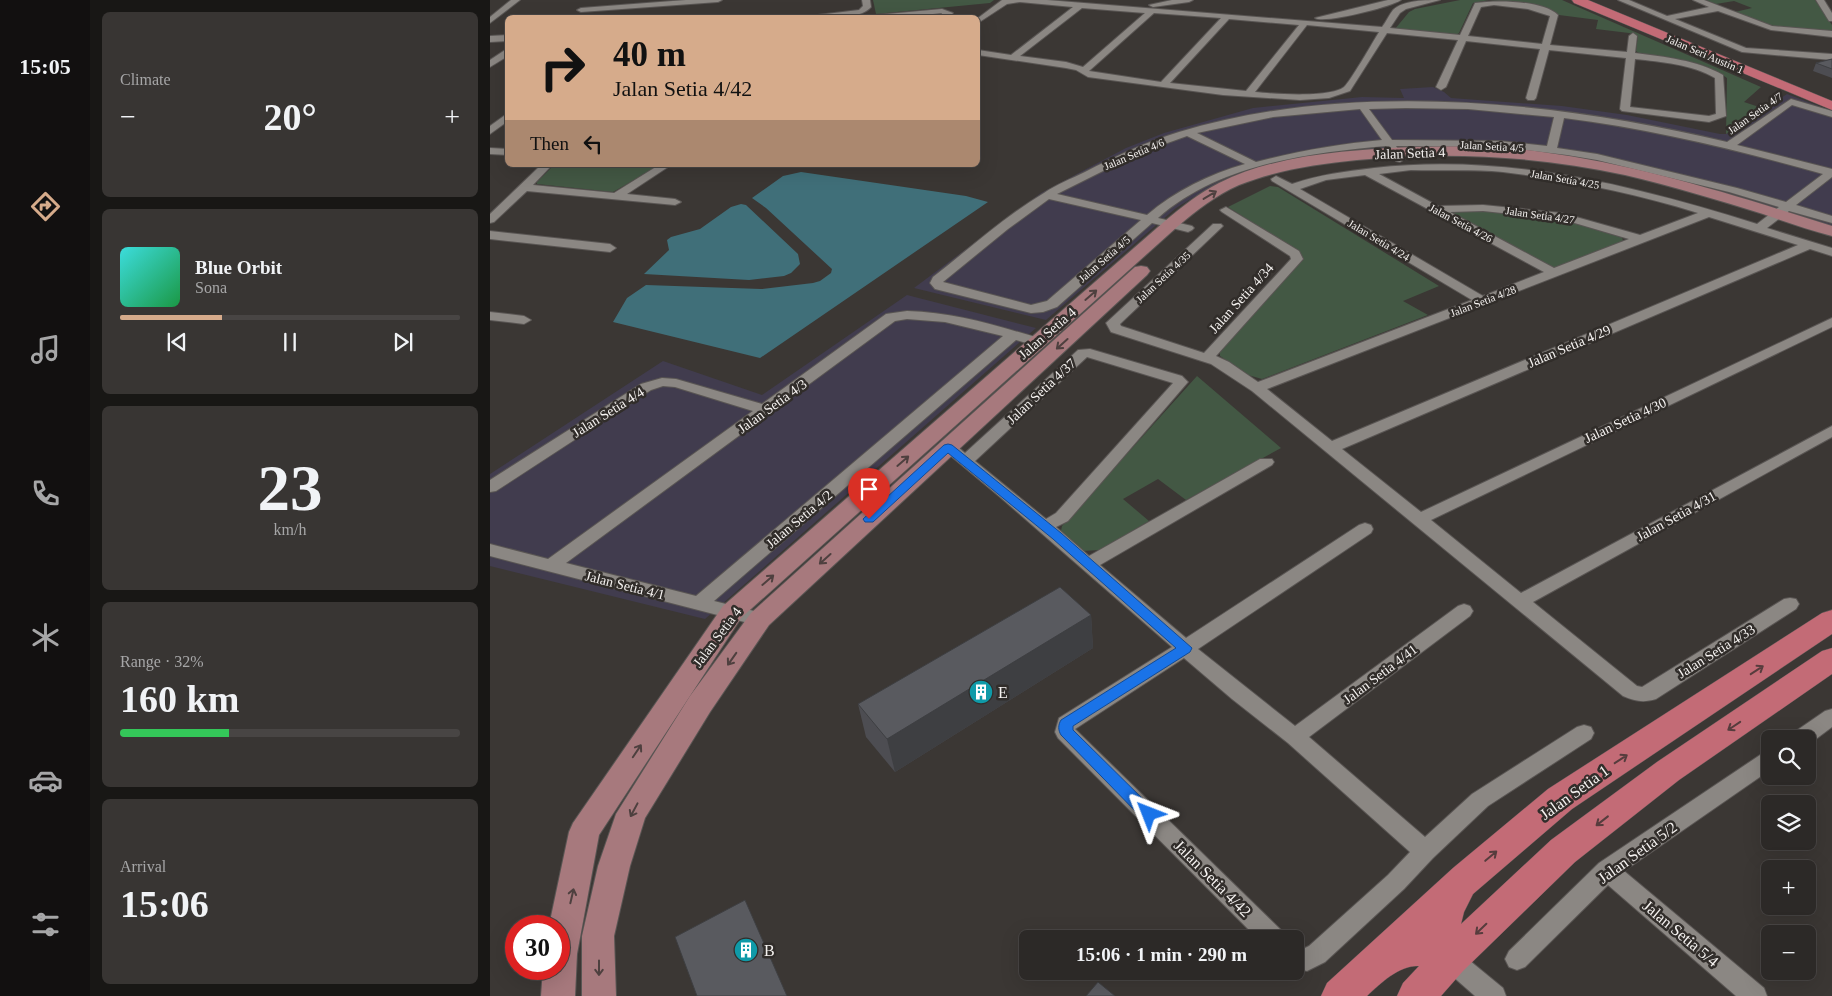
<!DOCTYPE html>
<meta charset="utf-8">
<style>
:root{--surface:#2c2927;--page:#383533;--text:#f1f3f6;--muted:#a6a6a7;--line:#484544;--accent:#d6ab8b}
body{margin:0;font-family:"Times New Roman",serif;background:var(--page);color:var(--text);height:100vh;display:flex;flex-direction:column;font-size:19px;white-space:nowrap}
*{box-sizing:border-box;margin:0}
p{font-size:16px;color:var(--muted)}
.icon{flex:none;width:28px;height:28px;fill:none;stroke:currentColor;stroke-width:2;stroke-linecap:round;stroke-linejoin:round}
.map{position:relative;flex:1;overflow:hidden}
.side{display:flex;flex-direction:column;gap:12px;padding:12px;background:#181715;width:400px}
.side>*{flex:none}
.banner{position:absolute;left:15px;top:15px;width:475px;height:152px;border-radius:8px;box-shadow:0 5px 20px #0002,0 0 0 1px var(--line);background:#d6ab8b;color:#111;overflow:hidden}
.tools{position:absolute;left:1271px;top:730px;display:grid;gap:10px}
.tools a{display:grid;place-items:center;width:55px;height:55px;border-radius:8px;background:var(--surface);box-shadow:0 5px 20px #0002,0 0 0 1px var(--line);font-size:25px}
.speed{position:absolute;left:15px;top:915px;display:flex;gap:10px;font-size:25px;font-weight:700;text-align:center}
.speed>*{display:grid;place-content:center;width:65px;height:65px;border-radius:50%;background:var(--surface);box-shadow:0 5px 20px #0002,0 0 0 1px var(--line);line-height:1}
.speed .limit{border:8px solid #d22;background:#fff;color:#111}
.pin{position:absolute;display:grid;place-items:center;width:42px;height:42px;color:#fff;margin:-51px -21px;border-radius:50% 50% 50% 0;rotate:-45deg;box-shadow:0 0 5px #0007}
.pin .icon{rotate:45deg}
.me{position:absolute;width:55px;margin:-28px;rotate:315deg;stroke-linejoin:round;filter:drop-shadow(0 0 4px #0008)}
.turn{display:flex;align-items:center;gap:18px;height:105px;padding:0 25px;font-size:22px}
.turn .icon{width:65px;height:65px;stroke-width:2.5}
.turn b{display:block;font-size:35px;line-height:42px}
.then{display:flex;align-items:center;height:48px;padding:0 25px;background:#0003;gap:10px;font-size:19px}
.big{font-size:38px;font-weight:700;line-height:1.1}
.side .widget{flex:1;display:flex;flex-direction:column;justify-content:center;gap:8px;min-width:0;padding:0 18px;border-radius:8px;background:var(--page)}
.side .dial{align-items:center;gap:0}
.dial b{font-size:65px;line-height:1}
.song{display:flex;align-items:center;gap:15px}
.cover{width:60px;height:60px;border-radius:8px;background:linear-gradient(135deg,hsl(180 70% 55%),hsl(140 70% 35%))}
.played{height:5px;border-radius:2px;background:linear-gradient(90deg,var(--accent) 30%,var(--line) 30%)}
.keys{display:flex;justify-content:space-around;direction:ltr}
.heat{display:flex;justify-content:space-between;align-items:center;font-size:28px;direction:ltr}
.charge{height:8px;border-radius:4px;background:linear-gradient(90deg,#34c759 32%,var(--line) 0)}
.trip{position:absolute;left:529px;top:930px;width:285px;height:50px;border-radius:8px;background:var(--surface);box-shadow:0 5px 20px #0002,0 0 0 1px var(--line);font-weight:700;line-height:50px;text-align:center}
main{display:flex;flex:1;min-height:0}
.tabs{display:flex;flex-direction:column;width:90px;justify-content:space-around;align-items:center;background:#121010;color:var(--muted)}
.tabs .icon{width:35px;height:35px}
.tabs .selected{color:var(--accent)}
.tabs b{font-size:22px;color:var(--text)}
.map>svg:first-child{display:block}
</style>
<main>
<nav class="tabs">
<b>15:05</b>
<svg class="icon selected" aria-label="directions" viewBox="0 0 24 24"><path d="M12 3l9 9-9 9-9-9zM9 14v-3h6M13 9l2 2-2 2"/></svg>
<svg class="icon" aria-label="music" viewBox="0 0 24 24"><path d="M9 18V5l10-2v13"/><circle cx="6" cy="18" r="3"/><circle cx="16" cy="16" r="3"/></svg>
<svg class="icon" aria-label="phone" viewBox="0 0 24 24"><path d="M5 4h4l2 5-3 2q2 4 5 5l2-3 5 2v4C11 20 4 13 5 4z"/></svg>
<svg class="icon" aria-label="climate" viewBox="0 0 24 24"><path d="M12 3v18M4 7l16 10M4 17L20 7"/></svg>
<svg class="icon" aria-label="car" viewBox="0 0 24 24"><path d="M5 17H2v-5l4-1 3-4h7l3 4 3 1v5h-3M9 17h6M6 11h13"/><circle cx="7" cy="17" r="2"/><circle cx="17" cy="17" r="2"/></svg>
<svg class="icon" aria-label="filters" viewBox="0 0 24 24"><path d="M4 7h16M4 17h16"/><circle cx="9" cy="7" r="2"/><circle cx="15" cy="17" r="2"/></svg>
</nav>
<section class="side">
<div class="widget"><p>Climate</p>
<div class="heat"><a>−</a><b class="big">20°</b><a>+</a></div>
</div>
<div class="widget">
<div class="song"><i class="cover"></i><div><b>Blue Orbit</b><p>Sona</p></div></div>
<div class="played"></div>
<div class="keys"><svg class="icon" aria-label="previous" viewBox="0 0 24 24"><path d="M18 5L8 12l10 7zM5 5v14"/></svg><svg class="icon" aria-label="pause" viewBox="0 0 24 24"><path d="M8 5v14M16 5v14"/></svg><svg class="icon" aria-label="next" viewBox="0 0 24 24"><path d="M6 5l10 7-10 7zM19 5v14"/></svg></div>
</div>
<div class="widget dial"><b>23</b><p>km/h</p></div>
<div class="widget"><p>Range · 32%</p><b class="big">160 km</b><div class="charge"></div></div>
<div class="widget"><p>Arrival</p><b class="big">15:06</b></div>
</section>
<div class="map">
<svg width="1342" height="996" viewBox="0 0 1342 996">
<rect width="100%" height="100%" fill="#3b3734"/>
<g fill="#413c4e">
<polygon points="943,87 954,92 961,98 1072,106 1137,115 1230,134 1236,134 1297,94 1342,111 1342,228 1113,165 910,149 751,174 722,186 686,208 556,320 424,288 551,193 636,148 674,133 763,108 872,97 914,98 910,89"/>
<polygon points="417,295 546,328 215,619 0,566 0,474 173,361 272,395"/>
</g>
<g fill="#435844">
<polygon points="383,0 504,0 500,3 386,14"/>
<path d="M970 0H1072L1271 87 1254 102 1275 109 1236 134 1237 78C1228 71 1212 64 1201 62 1184 59 1160 62 1146 51L1148 36 1139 33 1106 29 1108 20 1069 15 1048 5 999 0 983 3 969 33 966 35 905 29 919 12 925 9Z"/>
<polygon points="1216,0 1325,0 1342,25 1342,31 1282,26 1245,12 1262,8 1244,1 1226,4"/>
<polygon points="64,165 170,165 123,192 47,184 47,182"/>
<polygon points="780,186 788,187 949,286 913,301 938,315 772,379 758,375 730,356 730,350 810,253 738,207"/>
<polygon points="969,210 1014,211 1074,220 1132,236 1133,242 1064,268 957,212"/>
<polygon points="707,376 791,448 696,500 668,479 633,499 659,521 610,550 593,551 571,531 572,526"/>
</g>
<g fill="#406f79">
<polygon points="311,172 476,196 498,202 270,358 123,322 137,298 156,285 271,289 323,283 330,281 341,273 342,269 276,208 262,198 293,176"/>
<polygon points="251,204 256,205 308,254 310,264 301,273 294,276 259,280 154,274 179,250 177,240 181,237 210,229 241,207"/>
</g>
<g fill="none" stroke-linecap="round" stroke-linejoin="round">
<g stroke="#595553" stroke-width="2">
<g id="street">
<polygon points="21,0 30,0 0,23 0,17"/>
<polygon points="196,0 232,0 228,2 91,12 87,10 91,8"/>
<path d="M372 0H380L381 7C368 22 323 18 303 18L369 10 373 6Z"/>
<path d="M512 0H557L892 27C896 22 899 15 903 10 913 0 937 0 950 0L916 9 910 13 900 28 970 35 985 3C1006 0 1052 0 1068 15L1060 45 1137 52 1139 36 1143 33 1147 36 1145 53C1175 57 1207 60 1233 75L1236 116 1219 122 1132 111 1130 109 1136 58 1059 50 1046 98 1044 100H1038L1036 98 1050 49 976 41 956 87 951 90 946 87 968 40 897 33 860 91 839 98 810 100 733 95 598 77 586 70 576 68 488 55V50L521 55 583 7 530 2 517 4 488 23V18ZM1004 5 1038 9 1060 16 1052 44 978 36 991 7ZM592 8 655 13 593 67 576 62 530 56ZM664 13 731 18 671 82 599 71ZM739 19 809 25 756 91 680 83ZM817 25 889 32C883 42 860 82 854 87 840 98 784 94 765 92ZM1145 59C1172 62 1201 64 1225 78L1226 114 1219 116 1140 107Z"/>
<polygon points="682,0 703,0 699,2 663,7 659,5"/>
<path d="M898 0H911C901 7 834 24 825 18Z"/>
<polygon points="1128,0 1139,0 1177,16 1219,7 1203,0 1214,0 1282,26 1342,31 1342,37 1281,30 1228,11 1185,19 1256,48 1342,54 1342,60 1252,52"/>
<polygon points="1326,0 1334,0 1342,13 1342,21 1339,21"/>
<polygon points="452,9 463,13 459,18 449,18 452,13 407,18 371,18 375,16"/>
<polygon points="18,35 18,41 0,42 0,36"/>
<polygon points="15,50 18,50 18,56 0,67 0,60"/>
<path d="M1301 99 1342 111V117L1302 105 1247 145 1342 169V177L1306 205 1342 216V223L1299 211 1277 228 1342 248V256L1320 249 852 449 931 512 1342 318V327L941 520 1031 593 1342 426V437L1043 602 1147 686 1152 687 1294 599 1300 598 1306 599 1309 604 1306 609 1166 699C1153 703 1145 701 1133 696L762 391 721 364 621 332 616 323 723 224H731L733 226 731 228 630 324 631 326 714 353 801 259 800 256 732 212 730 210 736 207 809 251 813 259 726 356 739 362 768 382 982 300 782 181 781 179 786 176 802 184C832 174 853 172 884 168 1016 153 1142 185 1267 224L1289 207 1239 192 1107 160 1077 155 1010 147 906 146 915 159 910 162 906 161 896 146C818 153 729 164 668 218L702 226 704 228 702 230 698 232 662 223 567 307 553 312 541 313 445 289 440 283 443 277C479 249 514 217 554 193 567 184 581 179 595 172 626 156 656 142 689 132 860 80 1066 101 1237 142ZM916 108 978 109 1064 117 1057 146 1010 141 902 140 879 109ZM870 109 892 140C849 144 808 151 766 162L707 133 783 117ZM1074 118C1162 129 1248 150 1333 174L1296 202 1247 188 1107 154 1067 148ZM697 136 755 164C720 174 685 191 657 215L567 194 647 154ZM921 170C951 171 983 169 1013 172 1079 180 1145 193 1208 213L1150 235 1072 213 993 205 948 206 889 174ZM875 175 1054 272 993 296 810 189 836 180ZM559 199 651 220 557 301 541 305 453 282 518 229ZM993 211 1071 219 1139 239 1064 268 960 212ZM1219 217 1308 245 842 441 777 389Z"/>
<polygon points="18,113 18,121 0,134 0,126"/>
<polygon points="0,148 18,149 18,155 0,154"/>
<polygon points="51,165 62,165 43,185 124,193 169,165 181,165 137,194 185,199 191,202 185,205 37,191 4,222 0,223 0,214"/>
<polygon points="0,231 120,244 126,248 120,252 0,239"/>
<path d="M417 311C464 312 508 326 552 339L554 342 547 346 526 340 224 601 276 614 279 619 276 624 270 626 0 556V544L58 559 263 411 185 387 173 386 161 390 6 491 0 492V480L151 384 172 378 186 379 272 404 396 314ZM417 319 455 322 513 336 206 596 76 563 405 321Z"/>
<polygon points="0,312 34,316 41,320 34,324 0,320"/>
<path d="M600 349 692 376 698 382 578 521 566 527 599 556 770 459H782L784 462 782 465 610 565 696 638 869 525 875 523 881 525 883 529 881 533 708 649 805 726 968 606 974 604 980 606 983 611 980 616 819 737 935 837 982 794 1087 727 1094 725 1101 727 1104 733 1101 739 998 806 943 858 914 889 835 962 817 971 805 968V946L815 948 819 946 898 875 920 852 798 743 742 699 694 658 585 729 792 931 796 939H768L568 738 565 732 569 718 682 647 510 497 450 447 453 444C463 441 468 447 475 453L588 350ZM597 357 683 383 566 513 556 519 485 461Z"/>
<polygon points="1342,709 1342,727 1318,745 1318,739 1300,739 1303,733 1335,711"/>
<polygon points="1280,751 1280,770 1134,871 1274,988 1277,996 1246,996 1118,885 1035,967 1027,970 1019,967 1015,959 1019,951 1109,863 1273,753"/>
<polygon points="960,948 968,951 1013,988 1016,996 985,996 952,967 948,959 952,951"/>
</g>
</g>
<g stroke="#595553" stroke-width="2">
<g id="secondary">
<path d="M923 147C966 146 1009 146 1052 152 1151 165 1247 196 1342 226V236C1319 230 1296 222 1273 214 1228 200 1182 186 1135 175 1047 156 957 151 867 160 827 164 787 170 749 185 726 195 706 211 687 227L251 618 109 835 87 954 85 996H51L53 969H69V926H59L79 832 83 823 233 606 675 221C692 207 709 193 729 183 787 154 859 150 923 147Z"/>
<polygon points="651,266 657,267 660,271 657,275 279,625 220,712 155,818 140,866 124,936 126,996 92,996 92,936 108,866 126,814 200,696 261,613 645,267"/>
</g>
</g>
<g stroke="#595553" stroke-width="1">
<g id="primary">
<polygon points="1082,0 1098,0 1342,101 1342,110 1084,3"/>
<path d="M1342 610V634L1082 809 983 894 974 912 971 924 1061 840 1167 762 1332 651 1342 648V674L1189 780 1085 862 973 971 951 996H907L913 983 929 966C909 965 891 983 877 996H831L837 983 963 868 1058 789 1332 613Z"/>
</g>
</g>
<use href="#street" fill="#8b8783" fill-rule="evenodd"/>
<use href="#secondary" fill="#a7797d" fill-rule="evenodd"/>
<use href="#primary" fill="#c36b76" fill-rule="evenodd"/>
</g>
<g fill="#4d4d52">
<polygon points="1342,59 1342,78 1323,71 1326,63"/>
<polygon points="601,615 603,648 405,772 376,737 368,704"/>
</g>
<polygon fill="#3e3f42" points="601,615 603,648 405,772 397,739"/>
<g fill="#595a5f" stroke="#3e3f42">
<polygon points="1342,59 1342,69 1326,63"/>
<polygon points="570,587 601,615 397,739 368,704"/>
<polygon points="255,900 297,996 207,996 185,937"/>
<polygon points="608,982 625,996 596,996"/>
</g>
<defs><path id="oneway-shaft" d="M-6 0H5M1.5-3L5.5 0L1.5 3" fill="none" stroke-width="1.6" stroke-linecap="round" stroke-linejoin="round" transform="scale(1.25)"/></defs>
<g stroke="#4e403f">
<use href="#oneway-shaft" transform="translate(720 195) rotate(-31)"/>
<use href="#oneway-shaft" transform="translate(601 295) rotate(-41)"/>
<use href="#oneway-shaft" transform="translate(572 344) rotate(138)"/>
<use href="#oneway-shaft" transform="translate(413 461) rotate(-41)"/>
<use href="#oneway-shaft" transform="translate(335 559) rotate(138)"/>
<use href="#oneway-shaft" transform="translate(278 580) rotate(-41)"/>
<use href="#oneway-shaft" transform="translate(242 659) rotate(125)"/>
<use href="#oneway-shaft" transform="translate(147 751) rotate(-56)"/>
<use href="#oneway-shaft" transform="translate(144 810) rotate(118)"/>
<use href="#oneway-shaft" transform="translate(82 896) rotate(-77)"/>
<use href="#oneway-shaft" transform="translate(109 968) rotate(90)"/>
</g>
<g stroke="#563c3d">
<use href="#oneway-shaft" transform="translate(1267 670) rotate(-33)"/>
<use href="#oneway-shaft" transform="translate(1244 726) rotate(146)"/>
<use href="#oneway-shaft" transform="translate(1131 759) rotate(-33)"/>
<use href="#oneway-shaft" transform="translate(1112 821) rotate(142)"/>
<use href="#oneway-shaft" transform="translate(1001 856) rotate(-40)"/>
<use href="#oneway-shaft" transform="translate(991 929) rotate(136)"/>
</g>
<path fill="#1a73e8" stroke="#114b97" d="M458 444 462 445 571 533 702 648 700 652 583 726V730L664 810 666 814 664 819 659 821 653 819 571 735C568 730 568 725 571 720L686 648 563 539 458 453 383 522H375L373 519 454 445Z"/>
<defs>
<g id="building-disc" transform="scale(1.25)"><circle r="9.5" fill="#0f9aa8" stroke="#312d2a"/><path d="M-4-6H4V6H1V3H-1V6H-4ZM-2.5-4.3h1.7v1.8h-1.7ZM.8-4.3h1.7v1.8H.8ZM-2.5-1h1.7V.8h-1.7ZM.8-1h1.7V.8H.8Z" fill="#fff"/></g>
</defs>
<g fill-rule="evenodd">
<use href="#building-disc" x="491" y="692"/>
<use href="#building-disc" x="256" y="950"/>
</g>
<g text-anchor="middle" stroke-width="5" stroke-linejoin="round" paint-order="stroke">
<g font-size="11" fill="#f5f2f0" stroke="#312d2a">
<text transform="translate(1215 54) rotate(23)" y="4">Jalan Seri Austin 1</text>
<text transform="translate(1265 113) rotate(-35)" y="4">Jalan Setia 4/7</text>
<text transform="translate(1002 146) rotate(3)" y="4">Jalan Setia 4/5</text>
<text transform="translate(644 154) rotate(-23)" y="4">Jalan Setia 4/6</text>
<text transform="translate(1075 179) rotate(10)" y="4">Jalan Setia 4/25</text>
<text transform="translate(1050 215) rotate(8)" y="4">Jalan Setia 4/27</text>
<text transform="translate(971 223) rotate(28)" y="4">Jalan Setia 4/26</text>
<text transform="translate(889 240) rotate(31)" y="4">Jalan Setia 4/24</text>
<text transform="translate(614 259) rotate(-41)" y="4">Jalan Setia 4/5</text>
<text transform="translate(673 277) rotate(-43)" y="4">Jalan Setia 4/35</text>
<text transform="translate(993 301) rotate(-21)" y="4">Jalan Setia 4/28</text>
</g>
<g font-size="14" fill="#f5f2f0" stroke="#312d2a">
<text transform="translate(920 153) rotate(-2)" y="5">Jalan Setia 4</text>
<text transform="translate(751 298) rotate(-48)" y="5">Jalan Setia 4/34</text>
<text transform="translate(557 333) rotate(-41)" y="5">Jalan Setia 4</text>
<text transform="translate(1079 346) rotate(-23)" y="5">Jalan Setia 4/29</text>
<text transform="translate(551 391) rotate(-43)" y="5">Jalan Setia 4/37</text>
<text transform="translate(282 406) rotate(-36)" y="5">Jalan Setia 4/3</text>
<text transform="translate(118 412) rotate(-32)" y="5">Jalan Setia 4/4</text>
<text transform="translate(1135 420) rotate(-25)" y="5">Jalan Setia 4/30</text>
<text transform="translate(1186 516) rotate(-29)" y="5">Jalan Setia 4/31</text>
<text transform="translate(309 519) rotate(-40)" y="5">Jalan Setia 4/2</text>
<text transform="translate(135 585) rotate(14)" y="5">Jalan Setia 4/1</text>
<text transform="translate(227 637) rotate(-53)" y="5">Jalan Setia 4</text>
<text transform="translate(1226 651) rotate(-32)" y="5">Jalan Setia 4/33</text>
<text transform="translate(890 674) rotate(-37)" y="5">Jalan Setia 4/41</text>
</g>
<g font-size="16" fill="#f5f2f0" stroke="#312d2a" text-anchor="start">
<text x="508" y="698">E</text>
<text x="274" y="956">B</text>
</g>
<g font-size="16" fill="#f5f2f0" stroke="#312d2a">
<text transform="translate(1084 792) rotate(-36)" y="6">Jalan Setia 1</text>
<text transform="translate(1147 852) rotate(-36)" y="6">Jalan Setia 5/2</text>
<text transform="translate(723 878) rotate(45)" y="6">Jalan Setia 4/42</text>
<text transform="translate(1191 933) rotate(40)" y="6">Jalan Setia 5/4</text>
</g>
</g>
</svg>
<div class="tools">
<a><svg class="icon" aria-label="search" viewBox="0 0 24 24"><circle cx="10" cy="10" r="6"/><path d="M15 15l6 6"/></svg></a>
<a><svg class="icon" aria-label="layers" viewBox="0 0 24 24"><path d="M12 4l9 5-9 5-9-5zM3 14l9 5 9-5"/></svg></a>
<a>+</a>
<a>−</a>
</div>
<div class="speed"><div class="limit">30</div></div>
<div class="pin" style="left:379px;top:519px;background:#d93025"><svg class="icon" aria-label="arrive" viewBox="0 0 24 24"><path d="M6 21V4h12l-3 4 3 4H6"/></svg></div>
<svg class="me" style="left:659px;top:814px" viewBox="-20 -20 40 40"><path d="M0-17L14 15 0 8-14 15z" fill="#1a73e8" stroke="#fff" stroke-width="4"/></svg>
<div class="trip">15:06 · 1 min · 290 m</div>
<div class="banner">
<div class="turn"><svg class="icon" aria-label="right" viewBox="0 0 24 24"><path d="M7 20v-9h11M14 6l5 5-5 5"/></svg><div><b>40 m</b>Jalan Setia 4/42</div></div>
<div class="then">Then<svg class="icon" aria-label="left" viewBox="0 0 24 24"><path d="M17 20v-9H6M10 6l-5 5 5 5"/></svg></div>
</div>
</div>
</main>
